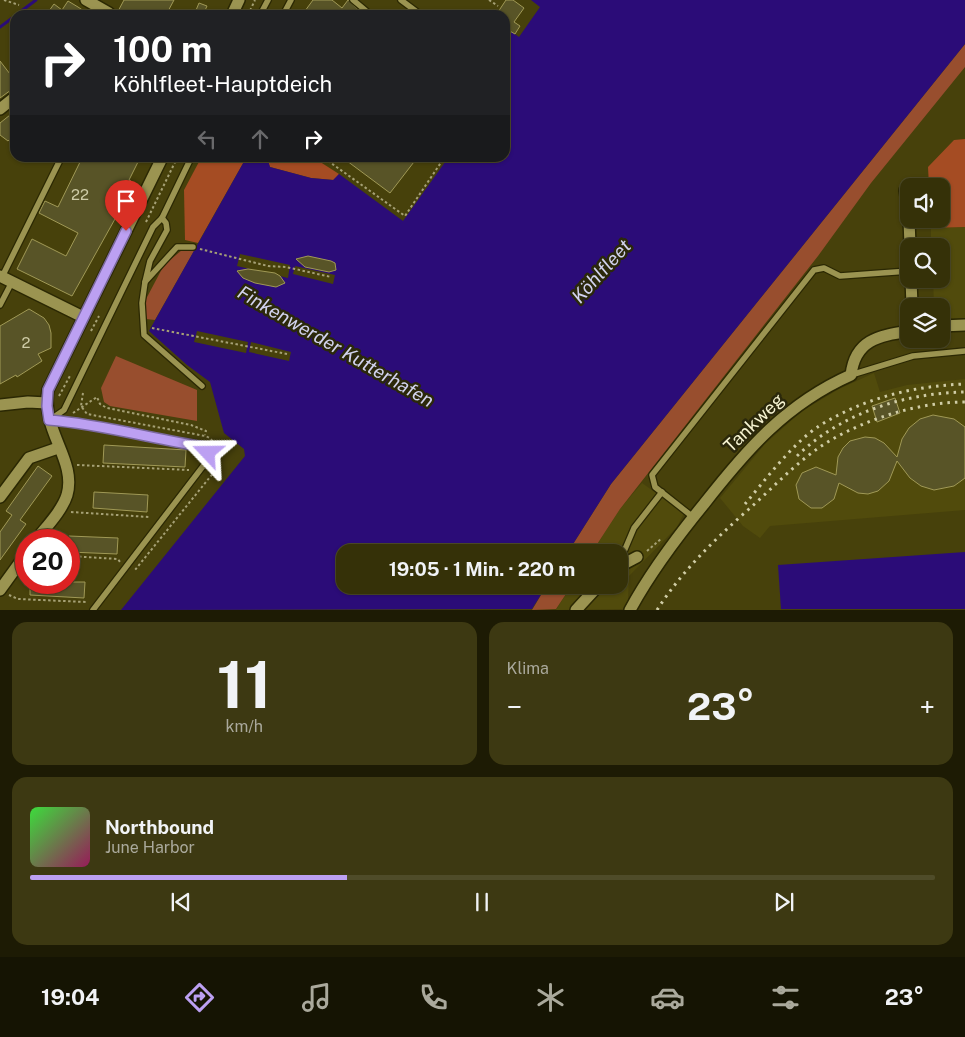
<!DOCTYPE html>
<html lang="de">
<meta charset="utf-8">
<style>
:root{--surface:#353108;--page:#3d3912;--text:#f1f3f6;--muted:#aaa99c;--line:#4f4c29;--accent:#bca0f2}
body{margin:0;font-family:"Public Sans",sans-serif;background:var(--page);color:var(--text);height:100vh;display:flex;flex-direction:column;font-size:19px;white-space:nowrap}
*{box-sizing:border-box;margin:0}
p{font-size:16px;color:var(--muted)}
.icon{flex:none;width:28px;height:28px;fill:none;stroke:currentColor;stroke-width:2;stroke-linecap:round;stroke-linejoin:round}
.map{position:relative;height:610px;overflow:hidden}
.panel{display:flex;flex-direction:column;gap:12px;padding:12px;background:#1d1b04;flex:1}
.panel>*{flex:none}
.guide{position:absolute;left:10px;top:10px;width:500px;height:152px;border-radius:15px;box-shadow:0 1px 4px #0004,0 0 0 1px var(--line);background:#202124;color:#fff;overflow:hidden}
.tools{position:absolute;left:900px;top:178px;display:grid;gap:10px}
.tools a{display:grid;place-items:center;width:50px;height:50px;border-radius:10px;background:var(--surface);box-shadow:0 1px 4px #0004,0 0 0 1px var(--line);font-size:25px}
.speed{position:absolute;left:15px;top:529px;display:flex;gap:10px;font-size:25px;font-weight:700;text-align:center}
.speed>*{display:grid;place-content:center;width:65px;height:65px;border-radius:50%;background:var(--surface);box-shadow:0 1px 4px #0004,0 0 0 1px var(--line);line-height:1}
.speed .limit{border:8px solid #d22;background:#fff;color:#111}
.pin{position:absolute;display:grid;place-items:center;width:42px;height:42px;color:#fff;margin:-51px -21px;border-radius:50% 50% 50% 0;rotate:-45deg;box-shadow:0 0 5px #0007}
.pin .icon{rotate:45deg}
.me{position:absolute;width:55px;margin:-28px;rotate:293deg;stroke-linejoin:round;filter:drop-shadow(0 0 4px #0008)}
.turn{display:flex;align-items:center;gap:18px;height:105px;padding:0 20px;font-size:22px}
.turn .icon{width:65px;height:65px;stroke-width:2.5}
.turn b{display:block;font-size:35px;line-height:42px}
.lanes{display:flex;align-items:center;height:48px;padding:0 20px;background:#0003;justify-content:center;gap:25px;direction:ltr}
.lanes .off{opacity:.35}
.big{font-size:38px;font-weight:700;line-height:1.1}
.panel .widget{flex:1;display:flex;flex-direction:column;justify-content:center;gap:8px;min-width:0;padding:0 18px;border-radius:15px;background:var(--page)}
.panel .dial{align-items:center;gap:0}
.dial b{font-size:65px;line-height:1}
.song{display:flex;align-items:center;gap:15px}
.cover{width:60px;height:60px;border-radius:8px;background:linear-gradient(135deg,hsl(120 70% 55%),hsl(330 70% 35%))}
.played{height:5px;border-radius:2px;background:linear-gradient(90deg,var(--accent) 35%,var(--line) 35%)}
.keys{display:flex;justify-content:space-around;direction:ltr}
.heat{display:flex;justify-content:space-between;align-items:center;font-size:28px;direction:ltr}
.panel .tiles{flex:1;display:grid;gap:12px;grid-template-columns:1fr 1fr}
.widget:last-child{grid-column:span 2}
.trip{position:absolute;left:336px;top:544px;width:292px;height:50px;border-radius:15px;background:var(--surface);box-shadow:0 1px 4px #0004,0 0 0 1px var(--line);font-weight:700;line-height:50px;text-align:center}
.tabs{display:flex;height:80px;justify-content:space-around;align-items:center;background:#151403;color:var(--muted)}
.tabs .icon{width:35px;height:35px}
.tabs .selected{color:var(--accent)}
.tabs b{font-size:22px;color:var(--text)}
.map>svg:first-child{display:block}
</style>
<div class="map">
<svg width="965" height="610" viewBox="0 0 965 610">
<rect width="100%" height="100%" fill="#47410b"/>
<g fill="#514b0c">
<polygon points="965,227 965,318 941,319 941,306 934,306 933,279 941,279 941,246 931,246 931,228"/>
<polygon points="874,373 880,392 907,385 965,379 965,510 770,526 760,538 743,526 720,498 765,444 802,411 839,389"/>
<polygon points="642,483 684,513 677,527 629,576 628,601 623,609 556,610 572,585 620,585 620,552 592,552 620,509"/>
</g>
<g fill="#984e2e">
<polygon points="965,44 965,67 871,183 818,256 620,509 592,552 568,552 611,484"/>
<polygon points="182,250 194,251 155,320 146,319 145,301 164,265"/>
<polygon points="116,356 197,390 197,421 110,406 104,402 101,388"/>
<polygon points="547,585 572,585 556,609 532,610"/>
</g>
<g fill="#a54c23">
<polygon points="965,139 965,227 931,228 930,219 941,219 941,186 929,186 928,167 954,140"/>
<polygon points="201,158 246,158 198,243 185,240 184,190"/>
<polygon points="267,158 314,158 339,174 334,180 311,178 270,167"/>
</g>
<g fill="#2b0c78">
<polygon points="531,0 965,0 965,44 611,484 568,552 345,552 345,585 547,585 532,609 121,610 245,456 244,449 224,433 210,382 187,365 149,331 246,158 267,158 270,167 311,178 333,180 339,174 403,221 448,158 505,158 505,30 506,28 519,37 540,7"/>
<polygon points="965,552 965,609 781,609 778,565"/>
</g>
<g fill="#47410b">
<polygon points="240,254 290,265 288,278 237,266"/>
<polygon points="295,266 335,275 333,284 293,274"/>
<polygon points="197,331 248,342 246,353 194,342"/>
<polygon points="251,342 291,352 289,361 249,352"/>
</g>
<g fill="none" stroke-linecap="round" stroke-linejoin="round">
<g stroke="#2b0c78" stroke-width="3">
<polyline points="16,15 36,0"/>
<polyline points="0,27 15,16"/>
</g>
</g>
<g fill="#585427" stroke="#a09956">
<polygon points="124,0 174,0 166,15 157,10 154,15 116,15"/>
<polygon points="313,0 332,0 342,8 348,0 362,13 302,15"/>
<polygon points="506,0 513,0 524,8 514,22 520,26 515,34 508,30 505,35 505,15 496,15"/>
<polygon points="68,1 78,7 90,15 46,15 54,4 62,10"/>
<polygon points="199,3 207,6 203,15 194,15"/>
<polygon points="0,61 10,74 15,71 15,87 0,98"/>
<polygon points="15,111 15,145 10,139 8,141 0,135 0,123"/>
<polygon points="82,158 140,158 129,180 131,181 120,210 72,296 17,269 32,239 66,256 78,233 39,213 45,201 58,207"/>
<polygon points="343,158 417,158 390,193"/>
<polygon points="308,256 331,261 335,263 336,270 329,272 305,267 296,259"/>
<polygon points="248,269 275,273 280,276 285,283 276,287 255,283 243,278 237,271"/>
<polygon points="29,309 44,318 49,325 51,333 51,348 38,354 42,361 17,377 16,375 0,384 0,326"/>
<polygon points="895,398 900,413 877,422 872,406"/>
<polygon points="933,415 954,419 965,427 965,478 954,486 934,490 921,486 910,478 897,461 889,481 878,491 868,494 858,493 839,483 834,499 822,508 811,508 799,499 796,485 802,473 816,467 836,475 838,457 843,448 850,441 865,437 875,438 884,443 897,457 902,439 909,428 920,419"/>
<polygon points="104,445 186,450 185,467 103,463"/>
<polygon points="38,466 52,476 20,520 26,524 0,560 0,532 12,515 6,511"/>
<polygon points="94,492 148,495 147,512 93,508"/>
<polygon points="69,536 118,538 117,554 69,552"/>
<polygon points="30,582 85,582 84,598 30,595"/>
</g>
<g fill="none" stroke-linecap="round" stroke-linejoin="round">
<g stroke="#2b2803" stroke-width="8">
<g id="lane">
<polyline points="353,0 371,15"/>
<polyline points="401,0 421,15"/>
<polyline points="260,15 268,0"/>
<polyline points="283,15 291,0"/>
<polyline points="162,218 166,223 167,230 150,261 145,282 177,247 193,247"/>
<polyline points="2,277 61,158"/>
<polyline points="145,282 142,303 144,335 202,386"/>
<polyline points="0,305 12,282"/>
<polyline points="851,375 913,356 965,351"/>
<polyline points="51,419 64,410 153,227 162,218 191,158"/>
<path d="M49 420C101 424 153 439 205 447L208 453 207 461 93 610"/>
<polyline points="693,517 655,487 652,475 814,270 824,268 840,276 909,271"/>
<polyline points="620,561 634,528 662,492"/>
</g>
</g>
<g stroke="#2b2803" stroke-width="14">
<g id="street">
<polyline points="86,0 109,13 107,15"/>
<polyline points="232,15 239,0"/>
<polyline points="0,109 15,97"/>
<polyline points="905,190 909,215"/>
<polyline points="909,219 910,246"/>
<polyline points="0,276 83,317"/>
<polyline points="911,279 912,306"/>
<polyline points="941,326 965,325"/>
<polyline points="0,405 28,402 47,403"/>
<polyline points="0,497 29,458 58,448"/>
<path d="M36 540C46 527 62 511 67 495 77 460 41 431 48 390L162 158"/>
<polyline points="620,566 637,557"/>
<polyline points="0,590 26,554"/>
<polyline points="576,610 599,585"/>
<path d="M630 610C651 571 677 537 704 504 747 449 786 404 851 375 855 340 878 336 909 331"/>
</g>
</g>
<g stroke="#a6a176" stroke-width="2" stroke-dasharray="2.5 2.5" stroke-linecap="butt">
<polyline points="4,0 19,5"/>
<polyline points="489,0 498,6"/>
<polyline points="248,15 255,0"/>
<polyline points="324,158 405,216 444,158"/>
<polyline points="146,222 177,158"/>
<polyline points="200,249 268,266 286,267 331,277"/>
<polyline points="152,328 287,354"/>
<polyline points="91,331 99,316"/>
<polyline points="83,393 81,406 87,414 205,436 210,438 219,449 219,462 214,472 135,570"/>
<polyline points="59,396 71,374"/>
<polyline points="73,413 97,397 100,404 107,408 191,425 206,431 205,435"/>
<polyline points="77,465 189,470"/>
<polyline points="71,512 149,517"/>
<polyline points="647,551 662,538"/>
<polyline points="69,556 118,559 120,562"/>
<polyline points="9,595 18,599 86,602"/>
</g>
<use href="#lane" stroke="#9b9451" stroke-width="5.5"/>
<use href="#street" stroke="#9b9451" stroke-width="11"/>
<g stroke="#d0cda6" stroke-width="3" stroke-dasharray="2.5 5" stroke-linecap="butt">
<path d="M797 456C841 413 905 393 965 392"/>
<path d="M745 504C766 479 792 444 819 426 864 398 913 386 965 384"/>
<path d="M657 610C682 571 714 540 749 509 775 486 800 458 831 440 869 418 920 402 965 402"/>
</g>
</g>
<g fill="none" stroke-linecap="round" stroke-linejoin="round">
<g stroke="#7a689d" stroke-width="12">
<path id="route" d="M126 231 48 390 47 406 49 420C101 424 153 439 205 447L208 453"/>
</g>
<use href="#route" stroke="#bca0f2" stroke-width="9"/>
</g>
<g text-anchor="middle" stroke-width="5" stroke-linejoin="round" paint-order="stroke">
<g font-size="15" fill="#cfcca7">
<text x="80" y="200">22</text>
<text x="26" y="348">2</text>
</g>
<g font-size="18" fill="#f7f4d2" stroke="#2b280b">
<text transform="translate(754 423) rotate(-44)" y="6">Tankweg</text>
</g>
<g font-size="19" font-style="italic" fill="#d1d2ee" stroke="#2b280b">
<text transform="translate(601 271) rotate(-48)" y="7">Köhlfleet</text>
<text transform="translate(336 346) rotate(30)" y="7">Finkenwerder Kutterhafen</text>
</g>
</g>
</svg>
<div class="tools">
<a><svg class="icon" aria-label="sound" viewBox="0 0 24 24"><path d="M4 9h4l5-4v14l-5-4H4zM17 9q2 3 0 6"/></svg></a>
<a><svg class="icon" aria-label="search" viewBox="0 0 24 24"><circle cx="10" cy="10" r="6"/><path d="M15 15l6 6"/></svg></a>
<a><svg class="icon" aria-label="layers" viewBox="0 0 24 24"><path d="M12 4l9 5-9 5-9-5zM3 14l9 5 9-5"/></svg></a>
</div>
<div class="speed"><div class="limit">20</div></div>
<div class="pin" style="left:126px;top:231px;background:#d93025"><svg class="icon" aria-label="arrive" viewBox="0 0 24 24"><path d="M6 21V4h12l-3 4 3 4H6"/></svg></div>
<svg class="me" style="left:208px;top:453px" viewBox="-20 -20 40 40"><path d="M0-17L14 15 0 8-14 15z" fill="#bca0f2" stroke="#fff" stroke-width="4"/></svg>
<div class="trip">19:05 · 1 Min. · 220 m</div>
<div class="guide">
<div class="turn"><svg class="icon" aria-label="right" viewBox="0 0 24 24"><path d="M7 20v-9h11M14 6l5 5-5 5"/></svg><div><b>100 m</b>Köhlfleet-Hauptdeich</div></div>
<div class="lanes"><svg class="icon off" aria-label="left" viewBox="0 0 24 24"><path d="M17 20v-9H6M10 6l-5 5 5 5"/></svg><svg class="icon off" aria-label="ahead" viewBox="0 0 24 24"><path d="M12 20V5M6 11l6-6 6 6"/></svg><svg class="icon" aria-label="right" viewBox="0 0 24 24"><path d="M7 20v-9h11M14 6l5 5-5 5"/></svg></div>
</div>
</div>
<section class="panel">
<div class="tiles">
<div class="widget dial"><b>11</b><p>km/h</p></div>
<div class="widget"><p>Klima</p>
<div class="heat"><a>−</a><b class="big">23°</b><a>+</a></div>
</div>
<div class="widget">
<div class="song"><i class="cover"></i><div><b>Northbound</b><p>June Harbor</p></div></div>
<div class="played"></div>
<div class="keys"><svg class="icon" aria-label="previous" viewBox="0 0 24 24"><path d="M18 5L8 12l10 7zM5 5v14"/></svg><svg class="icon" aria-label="pause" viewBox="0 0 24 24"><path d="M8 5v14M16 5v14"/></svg><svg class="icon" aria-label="next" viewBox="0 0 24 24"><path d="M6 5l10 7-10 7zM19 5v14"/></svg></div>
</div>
</div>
</section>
<nav class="tabs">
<b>19:04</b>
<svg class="icon selected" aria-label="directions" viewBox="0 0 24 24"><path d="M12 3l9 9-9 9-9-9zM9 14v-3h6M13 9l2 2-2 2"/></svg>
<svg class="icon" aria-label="music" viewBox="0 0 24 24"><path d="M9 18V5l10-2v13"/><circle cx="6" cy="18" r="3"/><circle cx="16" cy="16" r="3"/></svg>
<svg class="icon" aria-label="phone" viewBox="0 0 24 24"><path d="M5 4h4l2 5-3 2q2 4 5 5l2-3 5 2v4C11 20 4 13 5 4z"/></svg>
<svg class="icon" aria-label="climate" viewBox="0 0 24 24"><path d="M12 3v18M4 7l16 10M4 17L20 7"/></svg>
<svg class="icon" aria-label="car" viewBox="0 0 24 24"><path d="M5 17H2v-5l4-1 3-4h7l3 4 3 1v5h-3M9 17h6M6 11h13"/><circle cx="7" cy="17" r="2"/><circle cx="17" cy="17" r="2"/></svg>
<svg class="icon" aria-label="filters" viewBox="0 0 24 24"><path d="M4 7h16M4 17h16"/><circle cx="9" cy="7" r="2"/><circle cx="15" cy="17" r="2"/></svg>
<b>23°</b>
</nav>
